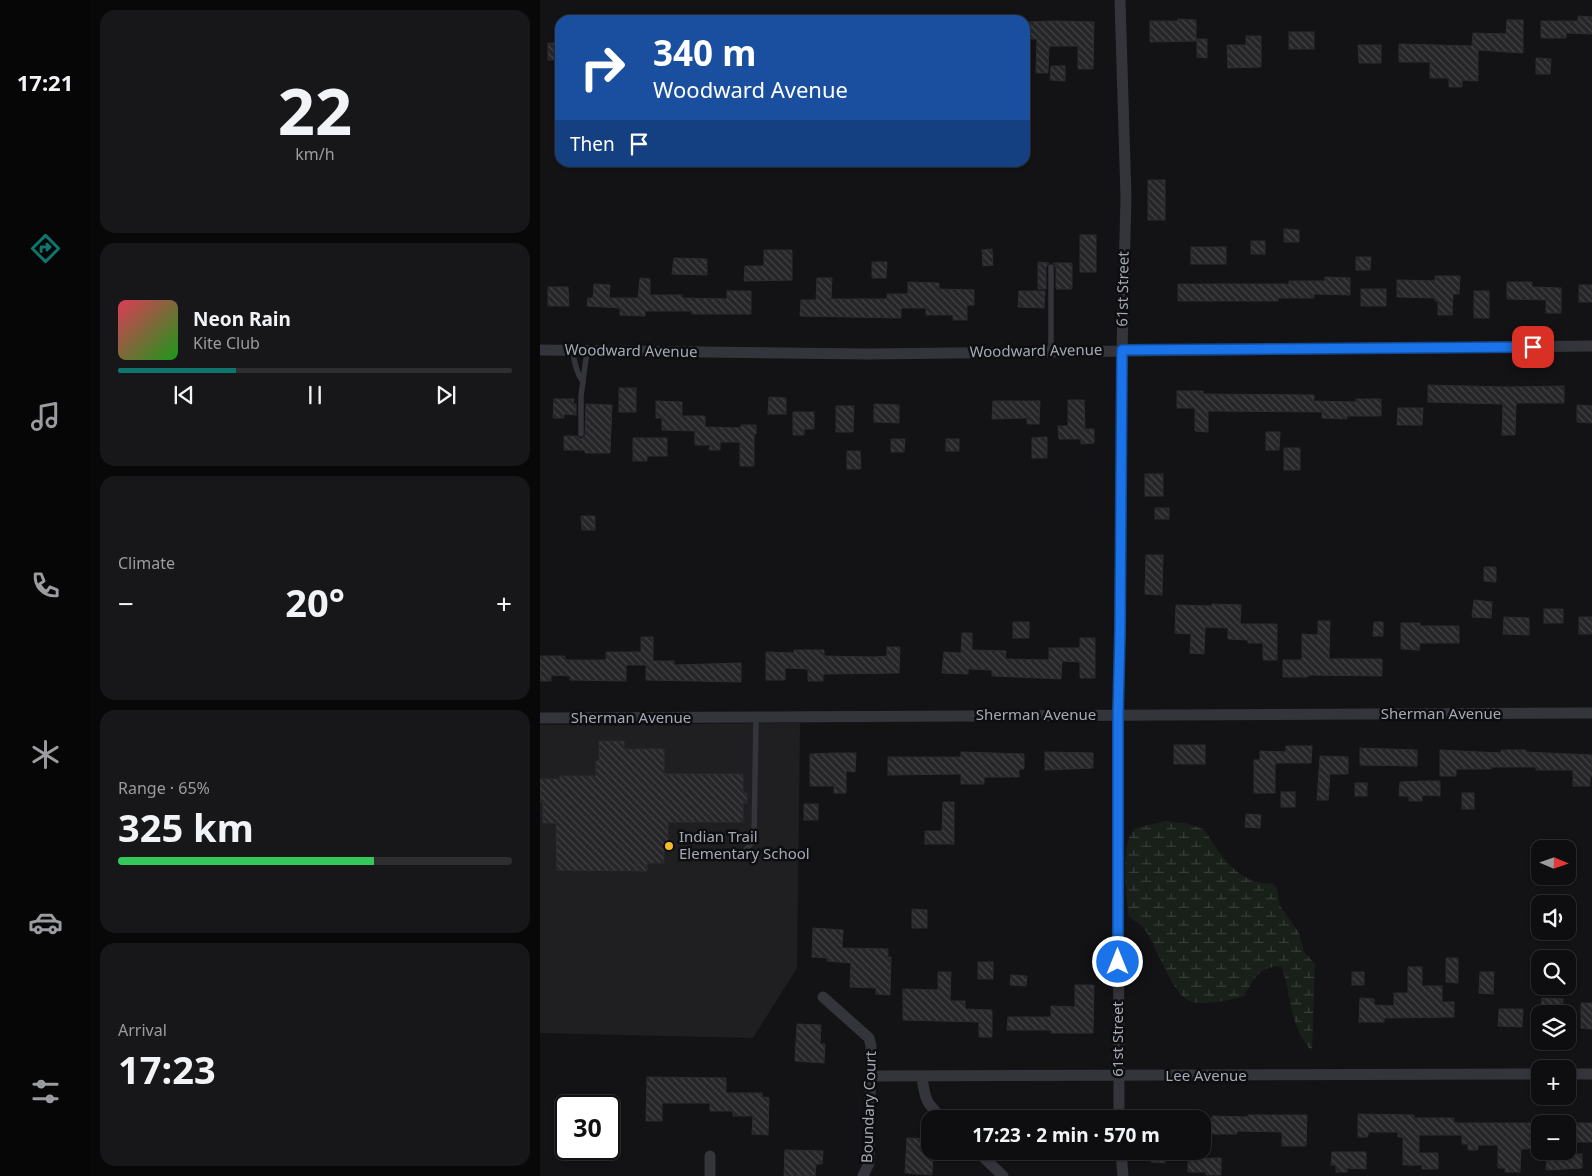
<!DOCTYPE html>
<meta charset="utf-8">
<style>
:root{--surface:#0e0e10;--page:#171719;--text:#f1f3f6;--muted:#9b9c9f;--line:#2e2e30;--accent:#0f766e}
body{margin:0;font-family:"Noto Sans",sans-serif;background:var(--page);color:var(--text);height:100vh;display:flex;flex-direction:column;font-size:19px;white-space:nowrap}
*{box-sizing:border-box;margin:0}
p{font-size:16px;color:var(--muted)}
.icon{flex:none;width:28px;height:28px;fill:none;stroke:currentColor;stroke-width:2;stroke-linecap:round;stroke-linejoin:round}
.map{position:relative;flex:1;overflow:hidden}
.details{display:flex;flex-direction:column;gap:10px;padding:10px;background:#080809;width:450px}
.details>*{flex:none}
.top-card{position:absolute;left:15px;top:15px;width:475px;height:152px;border-radius:15px;box-shadow:0 1px 4px #0004,0 0 0 1px var(--line);background:#1a4fa0;color:#fff;overflow:hidden}
.needle{width:32px;rotate:92deg}
.controls{position:absolute;left:991px;top:840px;display:grid;gap:10px}
.controls a{display:grid;place-items:center;width:45px;height:45px;border-radius:10px;background:var(--surface);box-shadow:0 1px 4px #0004,0 0 0 1px var(--line);font-size:25px}
.speed{position:absolute;left:15px;top:1095px;display:flex;gap:10px;font-size:25px;font-weight:700;text-align:center}
.speed>*{display:grid;place-content:center;width:65px;height:65px;border-radius:50%;background:var(--surface);box-shadow:0 1px 4px #0004,0 0 0 1px var(--line);line-height:1}
.speed .limit{border:2px solid #111;border-radius:8px;background:#fff;color:#111}
.pin{position:absolute;display:grid;place-items:center;width:42px;height:42px;color:#fff;margin:-21px;border-radius:10px;box-shadow:0 2px 8px #0006}
.me{position:absolute;width:55px;margin:-28px;rotate:0deg;stroke-linejoin:round;filter:drop-shadow(0 0 4px #0008)}
.turn{display:flex;align-items:center;gap:18px;height:105px;padding:0 15px;font-size:22px}
.turn .icon{width:65px;height:65px;stroke-width:2.5}
.turn b{display:block;font-size:35px;line-height:42px}
.then{display:flex;align-items:center;height:48px;padding:0 15px;background:#0003;gap:10px;font-size:19px}
.big{font-size:38px;font-weight:700;line-height:1.1}
.details .tile{flex:1;display:flex;flex-direction:column;justify-content:center;gap:8px;min-width:0;padding:0 18px;border-radius:15px;background:var(--page)}
.details .dial{align-items:center;gap:0}
.dial b{font-size:65px;line-height:1}
.song{display:flex;align-items:center;gap:15px}
.cover{width:60px;height:60px;border-radius:8px;background:linear-gradient(135deg,hsl(350 70% 55%),hsl(120 70% 35%))}
.played{height:5px;border-radius:2px;background:linear-gradient(90deg,var(--accent) 30%,var(--line) 30%)}
.keys{display:flex;justify-content:space-around;direction:ltr}
.heat{display:flex;justify-content:space-between;align-items:center;font-size:28px;direction:ltr}
.charge{height:8px;border-radius:4px;background:linear-gradient(90deg,#34c759 65%,var(--line) 0)}
.trip{position:absolute;left:381px;top:1110px;width:290px;height:50px;border-radius:15px;background:var(--surface);box-shadow:0 1px 4px #0004,0 0 0 1px var(--line);font-weight:700;line-height:50px;text-align:center}
main{display:flex;flex:1;min-height:0}
.tabs{display:flex;flex-direction:column;width:90px;justify-content:space-around;align-items:center;background:#060606;color:var(--muted)}
.tabs .icon{width:35px;height:35px}
.tabs .on{color:var(--accent)}
.tabs b{font-size:22px;color:var(--text)}
.map>svg:first-child{display:block}
</style>
<main>
<nav class="tabs">
<b>17:21</b>
<svg class="icon on" aria-label="directions" viewBox="0 0 24 24"><path d="M12 3l9 9-9 9-9-9zM9 14v-3h6M13 9l2 2-2 2"/></svg>
<svg class="icon" aria-label="music" viewBox="0 0 24 24"><path d="M9 18V5l10-2v13"/><circle cx="6" cy="18" r="3"/><circle cx="16" cy="16" r="3"/></svg>
<svg class="icon" aria-label="phone" viewBox="0 0 24 24"><path d="M5 4h4l2 5-3 2q2 4 5 5l2-3 5 2v4C11 20 4 13 5 4z"/></svg>
<svg class="icon" aria-label="climate" viewBox="0 0 24 24"><path d="M12 3v18M4 7l16 10M4 17L20 7"/></svg>
<svg class="icon" aria-label="car" viewBox="0 0 24 24"><path d="M5 17H2v-5l4-1 3-4h7l3 4 3 1v5h-3M9 17h6M6 11h13"/><circle cx="7" cy="17" r="2"/><circle cx="17" cy="17" r="2"/></svg>
<svg class="icon" aria-label="filters" viewBox="0 0 24 24"><path d="M4 7h16M4 17h16"/><circle cx="9" cy="7" r="2"/><circle cx="15" cy="17" r="2"/></svg>
</nav>
<section class="details">
<div class="tile dial"><b>22</b><p>km/h</p></div>
<div class="tile">
<div class="song"><i class="cover"></i><div><b>Neon Rain</b><p>Kite Club</p></div></div>
<div class="played"></div>
<div class="keys"><svg class="icon" aria-label="previous" viewBox="0 0 24 24"><path d="M18 5L8 12l10 7zM5 5v14"/></svg><svg class="icon" aria-label="pause" viewBox="0 0 24 24"><path d="M8 5v14M16 5v14"/></svg><svg class="icon" aria-label="next" viewBox="0 0 24 24"><path d="M6 5l10 7-10 7zM19 5v14"/></svg></div>
</div>
<div class="tile"><p>Climate</p>
<div class="heat"><a>−</a><b class="big">20°</b><a>+</a></div>
</div>
<div class="tile"><p>Range · 65%</p><b class="big">325 km</b><div class="charge"></div></div>
<div class="tile"><p>Arrival</p><b class="big">17:23</b></div>
</section>
<div class="map">
<svg width="1052" height="1176" viewBox="0 0 1052 1176">
<defs>
<pattern id="wetland-marsh" width="20" height="14" patternUnits="userSpaceOnUse" patternTransform="scale(1.25)"><rect width="20" height="14" fill="#19201a"/><path d="M1 5h8M5 5V1M11 12h8M15 12V8" fill="none" stroke="#373e39"/></pattern>
<pattern id="building-back-hatch" width="6" height="6" patternUnits="userSpaceOnUse" patternTransform="scale(1.25)"><rect width="6" height="6" fill="#262629"/><path d="M-1 5l2 2M0 0l6 6M5-1l2 2" fill="none" stroke="#424346"/></pattern>
</defs>
<rect width="100%" height="100%" fill="#131315"/>
<polygon fill="#1f1f22" points="260,723 257,968 213,1038 0,1033 0,725"/>
<path fill="url(#wetland-marsh)" d="M626 821 645 823 664 829C677 850 692 875 717 882 722 884 728 883 733 884L737 888 740 906 759 933 764 952 775 964 772 1051C750 1029 751 995 742 967 722 964 712 979 705 996 692 1000 665 1005 652 1002 631 996 617 943 602 926 598 922 593 920 589 917 586 897 582 858 589 838 590 835 593 831 595 828Z"/>
<g fill="url(#building-back-hatch)" stroke="#2d2d31">
<polygon points="1038,16 1052,17 1052,34 1026,33 1026,38 1001,38 1001,21 1038,21"/>
<polygon points="638,19 656,20 656,41 610,42 610,21 638,21"/>
<polygon points="967,20 983,20 983,53 938,50 938,81 922,80 922,87 909,87 909,78 890,78 890,62 859,62 859,44 932,46 933,33 966,34"/>
<polygon points="515,21 554,22 553,69 538,69 538,46 509,46 508,73 496,73 497,39 485,39 485,22"/>
<rect x="749" y="32" width="25" height="17"/>
<polygon points="706,36 721,36 721,67 688,68 687,45 706,45"/>
<polygon points="657,39 667,39 667,58 657,57"/>
<rect x="8" y="43" width="12" height="17"/>
<polygon points="818,45 841,45 841,63 819,63"/>
<polygon points="996,58 1011,59 1010,74 996,74"/>
<polygon points="511,66 525,66 525,81 510,80"/>
<rect x="608" y="180" width="17" height="40"/>
<polygon points="744,229 759,230 759,242 744,242"/>
<rect x="540" y="235" width="16" height="37"/>
<rect x="711" y="241" width="14" height="13"/>
<rect x="651" y="247" width="35" height="17"/>
<polygon points="452,249 453,265 443,266 442,250"/>
<polygon points="224,250 252,250 252,280 204,281 205,266 224,266"/>
<polygon points="816,257 831,257 830,270 816,270"/>
<polygon points="134,258 167,259 167,275 132,274"/>
<polygon points="332,262 347,262 346,278 332,278"/>
<polygon points="498,262 509,263 506,267 506,289 498,289"/>
<polygon points="513,263 532,263 532,289 516,289 516,267"/>
<polygon points="895,276 920,276 919,294 913,294 912,315 898,315 898,301 895,301 895,298 857,297 857,280 895,281"/>
<polygon points="785,277 810,278 810,295 774,294 774,298 738,298 738,301 638,301 638,284 749,284 749,281 785,281"/>
<polygon points="100,278 110,279 110,295 142,295 142,298 187,299 187,291 211,291 211,314 152,314 152,311 105,311 105,316 80,315 80,308 47,306 48,298 53,298 54,284 70,285 69,298 98,298"/>
<polygon points="277,278 292,278 291,299 347,299 347,294 368,294 368,282 399,283 399,289 434,290 434,305 427,305 427,320 413,320 413,315 386,315 386,308 361,308 361,318 260,316 261,300 276,300"/>
<polygon points="967,282 992,282 992,287 1021,288 1021,313 1006,313 1006,300 967,299"/>
<rect x="1039" y="285" width="13" height="17"/>
<polygon points="8,287 28,287 29,306 8,306"/>
<rect x="821" y="289" width="25" height="17"/>
<polygon points="479,291 505,291 504,308 478,307"/>
<rect x="934" y="291" width="15" height="27"/>
<polygon points="888,385 966,387 1024,386 1024,403 976,403 975,435 962,435 963,404 888,402"/>
<rect x="79" y="388" width="17" height="24"/>
<polygon points="637,391 663,391 663,394 774,395 774,401 816,402 816,399 841,399 841,416 807,416 807,419 782,418 782,412 668,411 668,432 655,431 655,408 637,408"/>
<polygon points="229,397 246,398 246,414 228,414"/>
<polygon points="14,399 34,399 33,404 36,404 36,415 24,414 24,418 13,418"/>
<polygon points="528,400 544,400 545,429 554,429 554,443 541,444 541,439 519,439 518,426 528,426"/>
<polygon points="116,401 142,402 142,416 165,416 165,427 201,428 201,425 216,425 216,434 214,434 214,466 200,466 200,442 180,442 180,450 169,450 170,445 155,445 155,431 122,430 122,418 116,418"/>
<polygon points="453,401 500,401 499,424 487,424 487,418 452,419"/>
<polygon points="46,404 72,405 70,453 45,453 45,450 24,450 24,436 37,436 41,439 45,436"/>
<polygon points="334,404 359,405 359,423 334,422"/>
<polygon points="1037,405 1052,406 1052,423 1037,422"/>
<polygon points="296,406 314,406 313,432 296,432"/>
<polygon points="858,408 883,408 882,425 857,425"/>
<polygon points="253,412 274,412 274,429 264,429 264,435 253,435"/>
<polygon points="726,432 740,432 739,450 726,450"/>
<polygon points="507,437 507,458 492,458 492,438"/>
<polygon points="93,438 127,438 127,456 107,456 107,461 93,461"/>
<polygon points="351,439 365,439 364,452 351,452"/>
<rect x="406" y="439" width="13" height="12"/>
<rect x="744" y="448" width="16" height="22"/>
<polygon points="307,451 320,451 321,469 307,469"/>
<rect x="605" y="474" width="18" height="22"/>
<rect x="615" y="508" width="14" height="11"/>
<polygon points="41,516 55,516 55,530 42,530"/>
<polygon points="606,555 623,555 622,595 605,594"/>
<polygon points="944,567 956,567 956,582 944,581"/>
<polygon points="934,600 952,602 951,618 932,617"/>
<polygon points="672,604 701,605 700,624 737,624 737,660 723,660 723,643 708,643 708,640 688,639 688,628 665,627 664,654 650,653 651,634 635,633 636,605 672,606"/>
<rect x="1004" y="609" width="19" height="14"/>
<polygon points="964,617 989,618 989,635 963,634"/>
<rect x="1039" y="617" width="13" height="17"/>
<polygon points="778,621 790,621 789,659 842,659 842,676 768,675 768,677 743,677 743,660 762,660 762,634 778,635"/>
<rect x="473" y="622" width="16" height="16"/>
<polygon points="834,622 843,622 843,636 833,636"/>
<polygon points="861,623 880,623 880,626 919,626 919,643 880,643 879,650 861,649"/>
<polygon points="422,633 432,633 432,650 466,651 465,659 509,660 509,648 540,648 540,638 555,638 555,678 540,678 540,662 522,661 521,679 452,676 452,670 428,669 428,674 402,673 404,652 421,653"/>
<polygon points="101,637 113,637 113,661 134,661 134,665 201,663 201,682 106,680 106,665 86,665 86,681 30,680 30,676 11,675 11,681 0,681 0,656 25,656 25,660 66,660 66,652 101,652"/>
<polygon points="347,647 360,647 359,673 283,674 283,681 268,681 268,669 245,668 245,680 226,680 226,652 254,653 254,650 284,650 284,656 334,657 347,656"/>
<polygon points="59,741 84,741 84,749 124,749 124,774 203,774 203,793 207,793 207,803 203,803 203,822 128,822 128,848 124,848 124,863 107,863 107,871 17,870 16,823 3,823 3,802 0,802 0,779 20,779 20,776 56,776 56,761 59,761"/>
<rect x="634" y="745" width="31" height="19"/>
<polygon points="746,746 772,746 771,763 735,763 735,793 714,793 714,760 720,760 720,751 746,752"/>
<polygon points="820,748 877,750 877,766 820,765"/>
<polygon points="900,750 961,753 961,750 986,750 986,752 1052,755 1052,776 1050,776 1050,786 1033,786 1033,770 996,770 996,767 951,767 951,769 916,769 916,776 900,776"/>
<polygon points="421,752 484,754 484,769 479,769 479,777 444,777 444,784 421,784 421,774 348,775 348,757 421,757"/>
<polygon points="505,752 553,753 553,768 505,770"/>
<polygon points="294,753 316,753 315,772 306,771 306,793 294,793 294,786 270,786 270,754"/>
<polygon points="780,756 808,757 808,774 790,774 788,800 777,800"/>
<polygon points="883,781 900,781 900,796 882,795 882,801 869,801 869,796 859,796 860,782"/>
<rect x="815" y="783" width="12" height="13"/>
<rect x="741" y="792" width="14" height="15"/>
<rect x="922" y="793" width="12" height="16"/>
<polygon points="403,802 414,802 414,844 385,844 385,831 402,831"/>
<rect x="264" y="804" width="14" height="16"/>
<polygon points="706,814 721,815 720,828 705,827"/>
<polygon points="372,909 387,910 387,928 372,928"/>
<polygon points="273,928 303,930 302,948 348,949 348,957 351,957 350,995 336,994 336,988 310,987 311,963 287,961 287,958 272,957"/>
<polygon points="906,958 918,958 918,983 906,982"/>
<rect x="438" y="962" width="15" height="17"/>
<polygon points="868,967 882,967 882,986 902,986 902,1002 914,1002 914,1017 844,1018 844,1022 819,1022 820,998 834,999 834,1005 854,1006 854,993 868,993"/>
<polygon points="398,972 411,972 410,1001 425,1001 425,1009 452,1010 452,1037 439,1037 439,1022 363,1020 363,989 398,990"/>
<rect x="812" y="972" width="12" height="13"/>
<polygon points="940,972 954,972 953,994 939,993"/>
<polygon points="471,975 487,976 486,986 470,985"/>
<polygon points="535,985 554,985 553,1033 511,1033 511,1030 467,1030 468,1017 511,1017 511,1006 535,1007"/>
<polygon points="1002,998 1023,999 1022,1014 1001,1014"/>
<polygon points="1041,1003 1052,1003 1052,1029 1041,1028"/>
<polygon points="959,1009 983,1009 982,1027 958,1026"/>
<polygon points="257,1024 281,1025 280,1044 285,1044 284,1063 255,1061"/>
<polygon points="107,1077 186,1078 186,1093 222,1093 222,1097 229,1098 228,1135 212,1134 213,1116 193,1116 193,1111 170,1111 170,1103 122,1103 122,1121 106,1121"/>
<polygon points="818,1114 874,1115 874,1118 914,1118 914,1123 1000,1123 1000,1148 981,1149 980,1172 965,1172 965,1168 958,1168 958,1145 938,1145 938,1150 928,1150 928,1144 922,1144 922,1135 879,1135 879,1153 898,1153 898,1169 882,1169 882,1165 863,1165 863,1137 858,1137 858,1132 828,1132 828,1137 818,1137"/>
<polygon points="708,1115 767,1115 766,1146 742,1146 742,1132 697,1131 697,1134 671,1134 672,1116 708,1117"/>
<rect x="1036" y="1123" width="16" height="19"/>
<polygon points="367,1138 390,1139 390,1151 393,1151 392,1175 365,1173"/>
<polygon points="245,1150 283,1151 282,1164 276,1164 275,1176 244,1176"/>
<polygon points="611,1151 625,1151 625,1163 611,1162"/>
<polygon points="792,1152 826,1152 826,1169 807,1168 807,1172 796,1172 796,1165 791,1165"/>
<polygon points="1028,1154 1042,1154 1042,1168 1006,1170 1007,1156 1028,1156"/>
<polygon points="681,1158 681,1175 666,1175 666,1172 648,1172 648,1159"/>
</g>
<g fill="none" stroke-linecap="round" stroke-linejoin="round">
<g stroke="#34353a" stroke-width="5.5">
<path d="M33 351C34 363 36 372 43 382"/>
<polyline points="511,351 511,267"/>
<polyline points="41,434 41,396 47,351"/>
<polyline points="200,857 214,840 216,717"/>
</g>
<g stroke="#34353a" stroke-width="11">
<polyline points="0,350 328,354 1052,346"/>
<polyline points="0,718 1052,713"/>
<polyline points="283,997 329,1038 331,1046 329,1163 323,1176"/>
<polyline points="1028,1074 1052,1074"/>
<polyline points="331,1076 1000,1074"/>
<path d="M382 1077C385 1100 386 1103 403 1119"/>
<polyline points="579,1119 578,715 580,629 582,350 586,198 580,0"/>
<polyline points="437,1151 463,1176"/>
<polyline points="581,1151 583,1176"/>
<polyline points="170,1176 170,1156"/>
</g>
</g>
<g fill="none" stroke-linecap="round" stroke-linejoin="round">
<g stroke="#114b97" stroke-width="12">
<polyline id="route" points="578,962 578,715 580,630 582,350 993,347"/>
</g>
<use href="#route" stroke="#1a73e8" stroke-width="9"/>
</g>
<circle fill="#f6bb2a" stroke="#0e0e10" stroke-width="2" cx="129" cy="846" r="5"/>
<g text-anchor="middle" stroke-width="5" stroke-linejoin="round" paint-order="stroke">
<g font-size="15" fill="#a4a9b5" stroke="#0e0e10">
<text transform="translate(583 289) rotate(-89)" y="5">61st Street</text>
<text transform="translate(91 351) rotate(1)" y="5">Woodward Avenue</text>
<text transform="translate(496 351) rotate(-1)" y="5">Woodward Avenue</text>
<text x="901" y="719">Sherman Avenue</text>
<text x="496" y="720">Sherman Avenue</text>
<text x="91" y="723">Sherman Avenue</text>
<text transform="translate(578 1039) rotate(-90)" y="5">61st Street</text>
<text x="666" y="1081">Lee Avenue</text>
<text transform="translate(329 1107) rotate(-88)" y="5">Boundary Court</text>
</g>
<g font-size="15" fill="#a4a9b5" stroke="#0e0e10" text-anchor="start">
<text x="139" y="842">Indian Trail<tspan x="139" dy="17">Elementary School</tspan></text>
</g>
</g>
</svg>
<div class="controls">
<a><svg class="needle" viewBox="-14 -14 28 28"><path d="M0-13l5 13h-10z" fill="#e53935"/><path d="M0 13l5-13h-10z" fill="#9b9c9f"/></svg></a>
<a><svg class="icon" aria-label="sound" viewBox="0 0 24 24"><path d="M4 9h4l5-4v14l-5-4H4zM17 9q2 3 0 6"/></svg></a>
<a><svg class="icon" aria-label="search" viewBox="0 0 24 24"><circle cx="10" cy="10" r="6"/><path d="M15 15l6 6"/></svg></a>
<a><svg class="icon" aria-label="layers" viewBox="0 0 24 24"><path d="M12 4l9 5-9 5-9-5zM3 14l9 5 9-5"/></svg></a>
<a>+</a>
<a>−</a>
</div>
<div class="speed"><div class="limit">30</div></div>
<div class="pin" style="left:993px;top:347px;background:#d93025"><svg class="icon" aria-label="arrive" viewBox="0 0 24 24"><path d="M6 21V4h12l-3 4 3 4H6"/></svg></div>
<svg class="me" style="left:578px;top:962px" viewBox="-20 -20 40 40"><circle r="17" fill="#1a73e8" stroke="#fff" stroke-width="3"/><path d="M0-11L8 9 0 5-8 9z" fill="#fff"/></svg>
<div class="trip">17:23 · 2 min · 570 m</div>
<div class="top-card">
<div class="turn"><svg class="icon" aria-label="right" viewBox="0 0 24 24"><path d="M7 20v-9h11M14 6l5 5-5 5"/></svg><div><b>340 m</b>Woodward Avenue</div></div>
<div class="then">Then<svg class="icon" aria-label="arrive" viewBox="0 0 24 24"><path d="M6 21V4h12l-3 4 3 4H6"/></svg></div>
</div>
</div>
</main>
